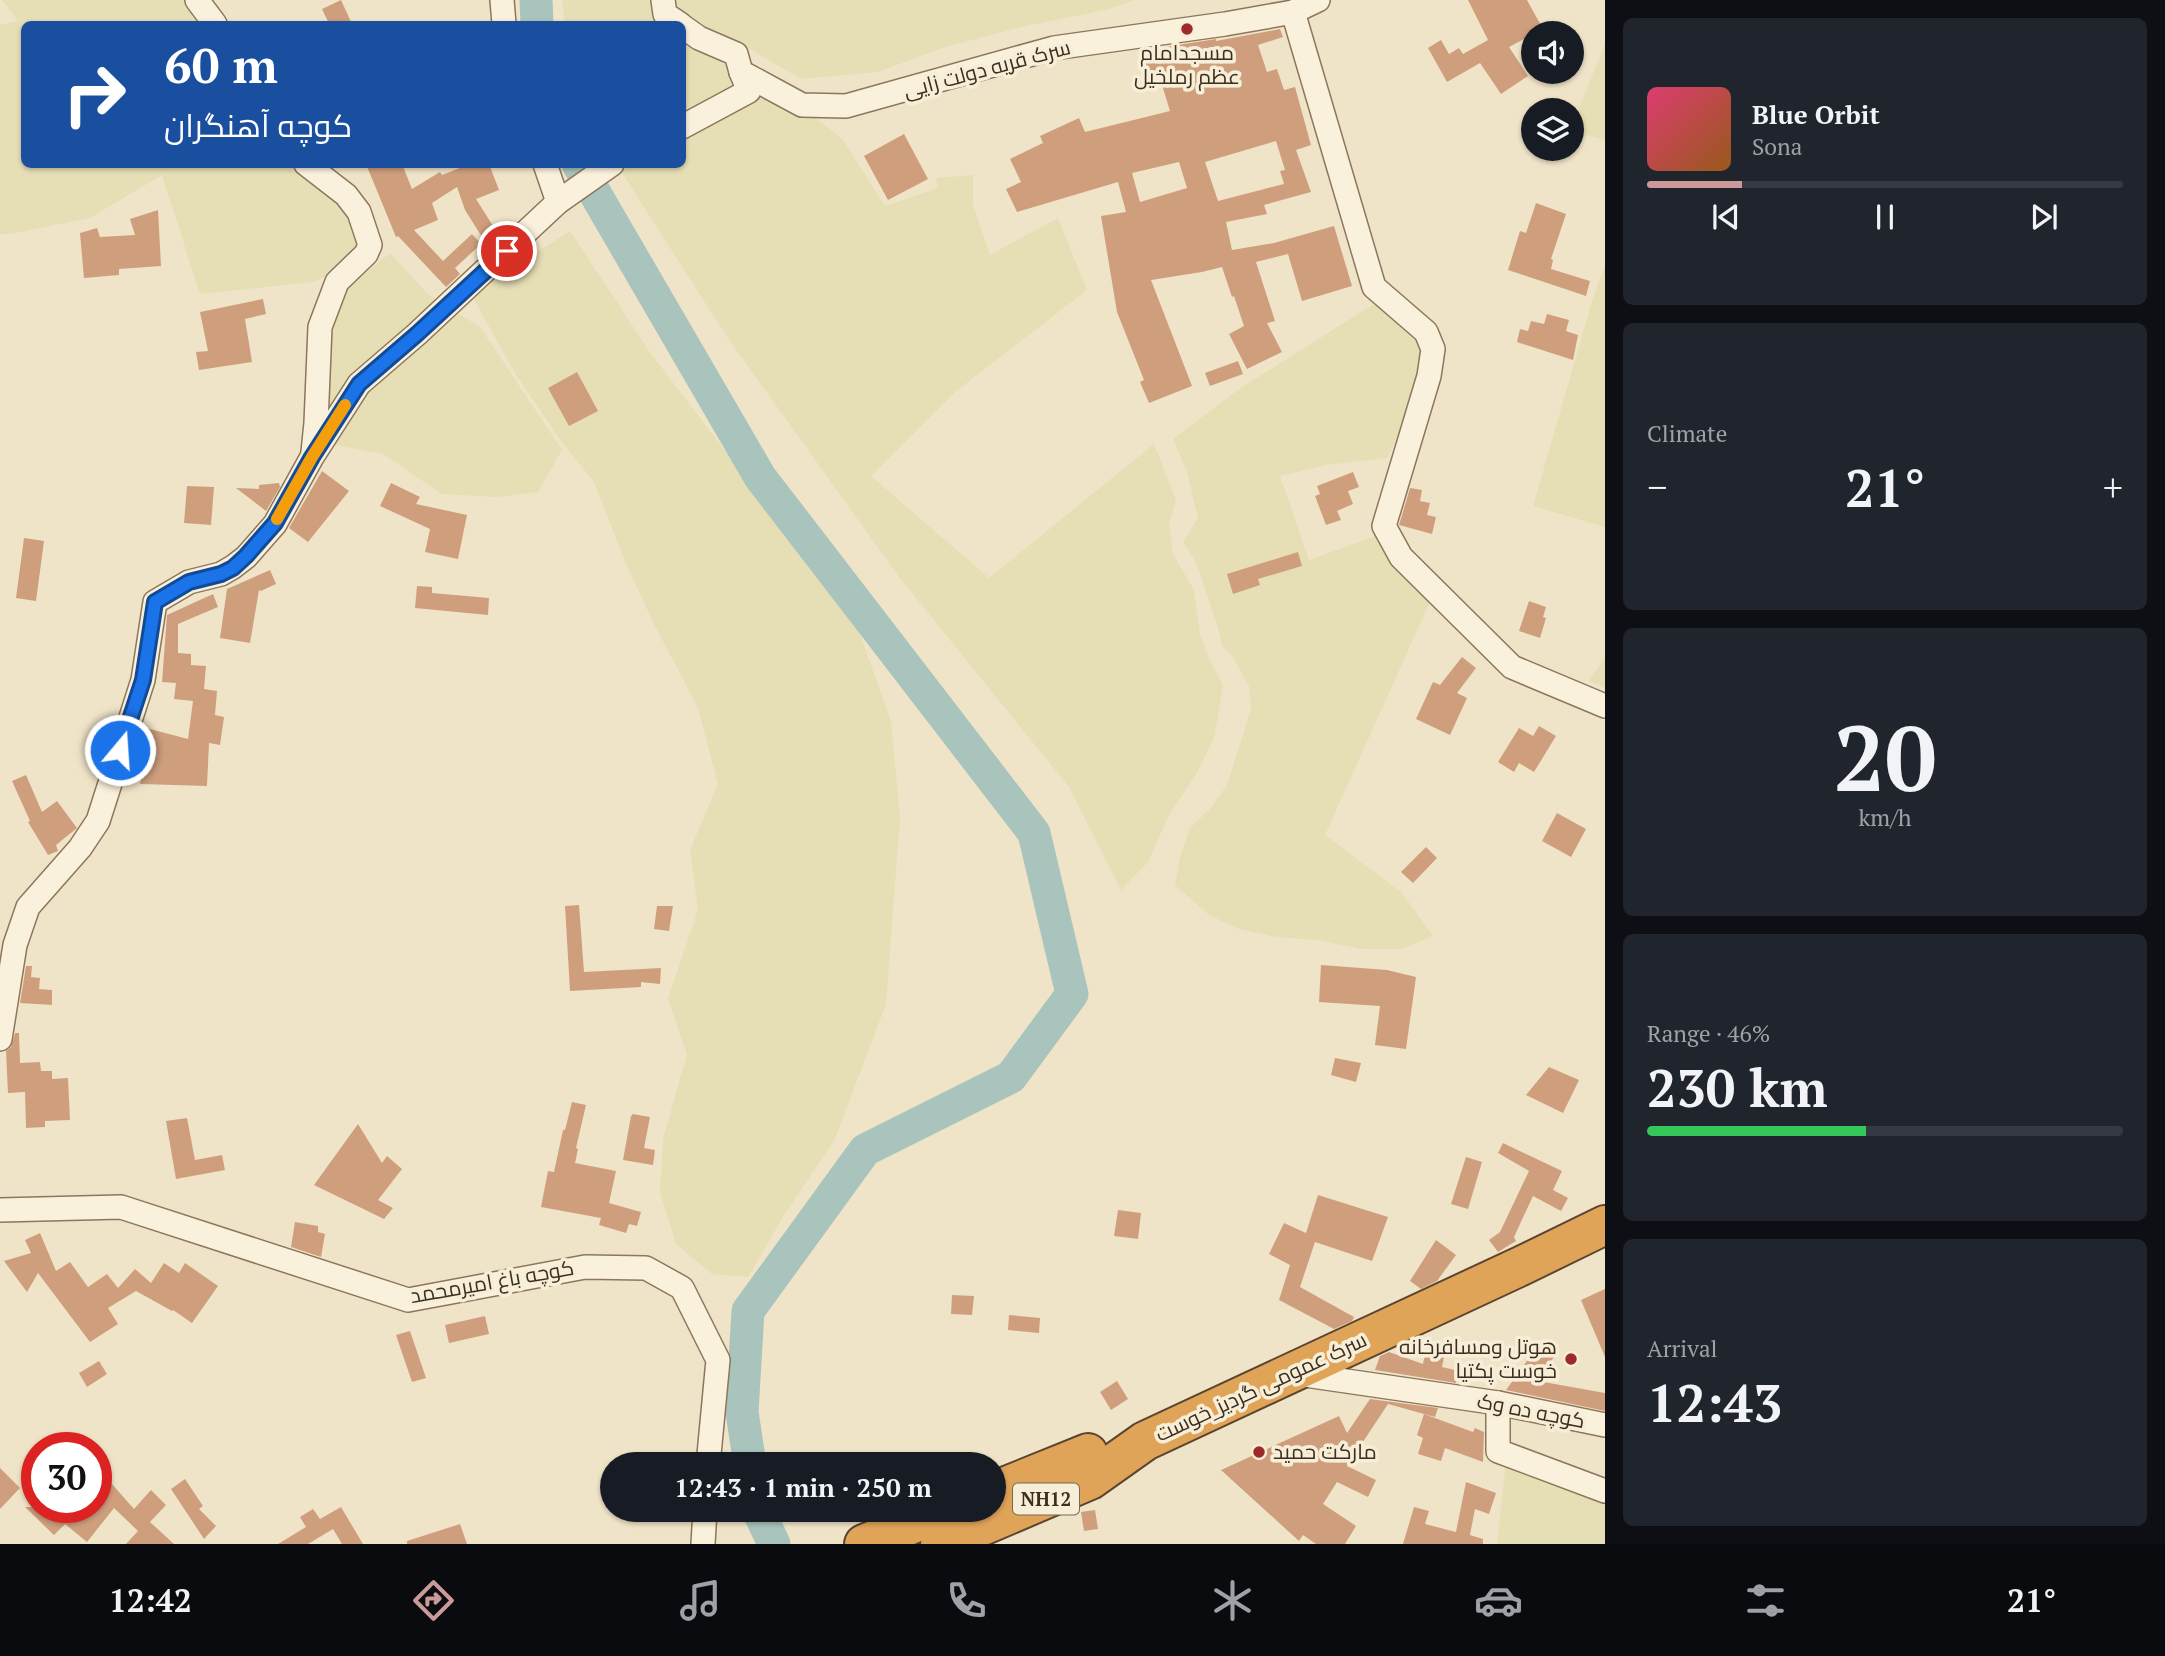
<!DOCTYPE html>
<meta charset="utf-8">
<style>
:root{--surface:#171b24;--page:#20242c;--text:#f1f3f6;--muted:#9ea1a6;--line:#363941;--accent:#cc999b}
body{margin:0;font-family:"PT Serif",Cairo,serif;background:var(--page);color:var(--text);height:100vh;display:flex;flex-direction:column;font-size:26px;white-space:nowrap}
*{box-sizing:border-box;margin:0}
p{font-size:23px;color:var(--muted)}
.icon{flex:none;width:38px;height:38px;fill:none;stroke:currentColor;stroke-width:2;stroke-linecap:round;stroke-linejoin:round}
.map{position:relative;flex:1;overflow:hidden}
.panel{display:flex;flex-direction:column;gap:18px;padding:18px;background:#0d0f14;width:560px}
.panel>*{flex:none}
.banner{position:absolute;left:21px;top:21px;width:665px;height:147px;border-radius:10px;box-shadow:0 2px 5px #0004;background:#1a4fa0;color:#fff;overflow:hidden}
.tools{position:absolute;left:1521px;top:21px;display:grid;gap:14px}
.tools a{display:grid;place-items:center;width:63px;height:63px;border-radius:50%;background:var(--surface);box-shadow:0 2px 5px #0004;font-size:35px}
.speed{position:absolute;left:21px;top:1432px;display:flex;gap:14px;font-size:35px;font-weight:700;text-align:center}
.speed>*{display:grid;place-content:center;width:91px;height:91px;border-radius:50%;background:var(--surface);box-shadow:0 2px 5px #0004;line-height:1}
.speed .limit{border:10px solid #d22;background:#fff;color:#111}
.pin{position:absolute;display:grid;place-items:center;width:60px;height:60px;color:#fff;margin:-30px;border:4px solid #fff;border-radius:50%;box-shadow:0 2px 7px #0007}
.me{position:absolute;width:77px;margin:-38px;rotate:18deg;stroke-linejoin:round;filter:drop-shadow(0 0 5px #0008)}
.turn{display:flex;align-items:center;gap:24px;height:147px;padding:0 28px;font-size:32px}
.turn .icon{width:91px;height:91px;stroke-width:2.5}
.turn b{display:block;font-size:49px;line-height:60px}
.big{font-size:52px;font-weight:600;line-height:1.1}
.panel .card{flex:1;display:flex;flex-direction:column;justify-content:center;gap:10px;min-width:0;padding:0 24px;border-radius:10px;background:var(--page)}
.panel .dial{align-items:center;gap:0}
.dial b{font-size:91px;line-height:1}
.song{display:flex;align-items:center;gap:21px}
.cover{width:84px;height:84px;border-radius:10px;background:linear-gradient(135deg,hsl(340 70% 55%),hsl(30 70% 35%))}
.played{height:7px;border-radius:4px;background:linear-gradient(90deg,var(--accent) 20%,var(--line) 20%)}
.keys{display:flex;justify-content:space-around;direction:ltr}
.heat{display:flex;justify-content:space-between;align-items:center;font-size:38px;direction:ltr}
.charge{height:10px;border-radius:5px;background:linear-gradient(90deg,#34c759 46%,var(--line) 0)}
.trip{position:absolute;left:600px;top:1452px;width:406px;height:70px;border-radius:35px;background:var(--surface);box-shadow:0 2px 5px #0004;font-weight:600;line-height:70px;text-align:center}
.dock{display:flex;height:112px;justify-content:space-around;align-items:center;background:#090b0e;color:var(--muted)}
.dock .icon{width:49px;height:49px}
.dock .current{color:var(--accent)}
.dock b{font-size:32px;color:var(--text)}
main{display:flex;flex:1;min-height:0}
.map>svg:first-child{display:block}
</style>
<main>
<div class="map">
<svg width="1605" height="1544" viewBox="0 0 1605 1544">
<rect width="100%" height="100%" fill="#f0e4c8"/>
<g fill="#e6deb5">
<polygon points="2,0 193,0 210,24 24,24 24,164 301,165 359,224 362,247 349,265 313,282 200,294 162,175 90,218 10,234 0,234 0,25 18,21"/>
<polygon points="562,0 657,0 666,24 565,24"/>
<polygon points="670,0 1134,0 1109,9 1026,26 945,47 878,72 801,79 740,43 711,31 672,10"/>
<polygon points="683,38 699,51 803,107 843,140 885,206 938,188 936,178 973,175 973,204 990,255 1058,218 1087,290 955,392 871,476 989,578 1154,444 1176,500 1169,523 1173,554 1194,590 1200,634 1210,661 1223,685 1214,738 1197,773 1169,815 1148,862 1121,890 1069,787 899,577 727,337 617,165 682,164"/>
<polygon points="1605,44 1605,140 1572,132 1572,126"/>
<polygon points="570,231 649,351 856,623 891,721 900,818 886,1004 835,1139 784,1215 748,1277 712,1274 676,1244 660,1192 663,1139 687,1054 668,999 698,910 690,850 718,784 698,708 654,624 626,564 594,482 561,441 516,375 471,294"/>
<polygon points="390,253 429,295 480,327 562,450 538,492 497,497 442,494 383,454 330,444 325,386 330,311 349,287"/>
<polygon points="1605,265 1605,527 1533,506 1593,298"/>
<polygon points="1377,302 1425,347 1417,399 1387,458 1326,465 1280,476 1309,560 1376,536 1433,595 1325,835 1402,893 1433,936 1401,949 1363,949 1316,940 1276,937 1239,929 1209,915 1175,885 1180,858 1189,829 1210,809 1227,785 1251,709 1249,686 1231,654 1222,646 1218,628 1204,585 1194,558 1183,542 1198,518 1187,472 1173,439 1239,389"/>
<polygon points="1605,657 1605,688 1589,681"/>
<polygon points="1506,1461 1605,1500 1605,1544 1497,1544"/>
</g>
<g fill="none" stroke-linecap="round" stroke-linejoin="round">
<g stroke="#a9c4bc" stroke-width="33">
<polyline points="536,0 537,24"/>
<polyline points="578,164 760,477 1034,833 1072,994 1011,1077 865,1150 748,1311 742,1412 750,1465"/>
<polyline points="758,1510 774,1544"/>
</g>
</g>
<g fill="#cf9f7d" fill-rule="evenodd">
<polygon points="341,0 352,24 329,24 322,9"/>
<polygon points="1468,0 1527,0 1543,29 1509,47 1528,76 1501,94 1480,63 1447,82 1428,48 1441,40 1449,54 1459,48 1463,54 1488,40"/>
<path d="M1280 29 1283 37 1258 45 1267 72 1277 69 1284 90 1295 87 1311 145 1296 150 1311 192 1264 205 1267 214 1226 222 1232 250 1274 243 1334 226 1352 286 1302 301 1288 254 1256 262 1275 321 1267 323 1282 352 1247 369 1229 334 1244 326 1234 296 1232 297 1222 267 1202 272 1151 280 1192 386 1149 403 1140 382 1144 380 1117 312 1101 216 1126 212 1118 182 1017 212 1006 189 1021 182 1010 159 1043 143 1040 136 1079 118 1085 132 1170 111 1158 72 1146 76 1139 51 1216 39V41ZM1276 141 1285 170 1280 171 1284 184 1218 201 1205 162ZM1179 162 1187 188 1140 202 1132 173Z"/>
<polygon points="904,134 928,179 888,200 864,156"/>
<polygon points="366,164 402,164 412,189 440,172 442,175 470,164 489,164 499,190 476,199 500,237 489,248 465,210 457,187 432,203 438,220 414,230 443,261 472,234 481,244 455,268 460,274 446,287 398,236 396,237"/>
<polygon points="1536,203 1566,214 1551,259 1553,260 1551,269 1590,281 1586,296 1508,270 1520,231 1526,233"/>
<polygon points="158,210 161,266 119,269 119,275 84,278 80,233 97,228 100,237 135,235 130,219"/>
<polygon points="263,299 266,314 245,319 252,362 199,370 196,352 208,351 200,312"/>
<polygon points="1547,314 1569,320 1566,331 1578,335 1573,360 1517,342 1520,329 1528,331 1531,321 1544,324"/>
<polygon points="1238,361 1243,374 1210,386 1205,373"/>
<polygon points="577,372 598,411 569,426 548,388"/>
<polygon points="322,471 349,491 308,542 289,528"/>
<polygon points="1353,472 1359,487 1348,491 1353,504 1337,511 1341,520 1326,525 1315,496 1320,494 1317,486"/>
<polygon points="279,483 280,487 266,511 236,488 259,489 259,485"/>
<polygon points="391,483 420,497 416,504 467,515 458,559 425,552 430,529 380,506"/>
<polygon points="187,486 214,487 211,525 184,523"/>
<polygon points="1410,488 1422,490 1420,501 1430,503 1427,515 1436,517 1432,534 1399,525"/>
<polygon points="24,538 44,541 36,601 16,598"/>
<polygon points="1298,552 1302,566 1258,579 1260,585 1233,594 1227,574"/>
<polygon points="270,570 276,584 261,591 259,590 250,643 220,638 227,589"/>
<polygon points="417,586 432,587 432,593 489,598 488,615 415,608"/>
<polygon points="213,594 218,607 178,624 178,653 191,654 191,665 206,666 204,689 217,691 215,715 224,717 220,745 209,743 207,786 140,784 148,748 142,747 146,728 188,739 193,701 174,699 176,683 162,682 167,615"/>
<polygon points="1529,601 1546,607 1543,617 1546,618 1540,638 1519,631"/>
<polygon points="1462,657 1476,668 1457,693 1467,698 1450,735 1416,719 1433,682 1440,685"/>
<polygon points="1539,726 1556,736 1534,772 1519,763 1514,772 1498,762 1519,728 1533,736"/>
<polygon points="26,775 42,812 57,801 77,828 56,845 58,851 48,855 28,822 30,821 12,781"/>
<polygon points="1557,813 1586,829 1571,857 1542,841"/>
<polygon points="1426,847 1437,858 1413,883 1401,872"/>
<polygon points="579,905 584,972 661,968 660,984 641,982 641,987 570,991 565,906"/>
<polygon points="657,906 673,906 669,931 654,929"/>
<polygon points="1321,965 1387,970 1416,977 1406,1049 1375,1045 1380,1006 1319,1002"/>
<polygon points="26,966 32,966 31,977 40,978 39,989 52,990 52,1005 20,1003"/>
<polygon points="15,1033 19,1033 20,1063 40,1062 41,1071 52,1071 52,1079 68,1078 70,1120 45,1121 45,1127 26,1128 25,1092 8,1093 6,1051 11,1047"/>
<polygon points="1335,1058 1361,1063 1356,1082 1331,1075"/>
<polygon points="1549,1067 1579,1080 1563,1113 1526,1095"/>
<polygon points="572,1102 586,1105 576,1148 578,1149 575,1163 616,1171 609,1203 641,1212 637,1226 629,1224 626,1233 599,1225 601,1218 541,1207 548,1171 554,1172 563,1130 565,1130"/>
<polygon points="633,1114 650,1117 644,1148 655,1150 653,1165 623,1160 631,1116"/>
<polygon points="187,1118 195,1160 222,1155 225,1170 176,1179 166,1121"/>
<polygon points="358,1124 382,1163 387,1156 402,1169 378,1200 393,1208 384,1219 314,1185"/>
<polygon points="1503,1143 1562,1171 1553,1190 1568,1198 1561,1211 1533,1196 1514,1237 1516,1241 1498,1252 1489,1240 1500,1232 1529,1171 1498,1153"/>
<polygon points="1466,1157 1482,1162 1468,1209 1451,1204"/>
<polygon points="1318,1195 1388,1217 1372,1261 1315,1242 1300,1287 1354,1317 1352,1321 1334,1329 1279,1300 1290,1265 1269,1254 1284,1223 1306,1233"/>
<polygon points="1118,1210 1141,1213 1138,1239 1114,1236"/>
<polygon points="295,1222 318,1226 318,1232 325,1234 321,1257 291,1247"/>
<polygon points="40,1233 56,1271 70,1262 88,1287 107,1274 118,1288 135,1269 151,1283 164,1263 179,1273 185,1263 218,1286 192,1323 173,1310 172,1311 136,1291 108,1308 118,1324 90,1342 38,1273 27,1292 4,1261 31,1253 25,1240"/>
<polygon points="1436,1240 1456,1255 1437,1281 1421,1289 1410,1281"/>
<polygon points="1605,1289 1605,1357 1581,1300"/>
<polygon points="952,1295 974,1296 972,1315 951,1314"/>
<polygon points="1009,1315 1040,1318 1039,1333 1008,1330"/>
<polygon points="485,1316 489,1334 449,1343 445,1325"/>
<polygon points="410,1331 426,1378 412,1382 396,1335"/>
<polygon points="1540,1343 1556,1354 1538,1381 1605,1393 1605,1411 1506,1390"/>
<polygon points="1389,1352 1423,1364 1425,1354 1444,1357 1442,1367 1459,1371 1456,1383 1375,1370 1380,1356"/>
<polygon points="99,1361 107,1374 87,1387 79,1373"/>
<polygon points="1117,1381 1128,1399 1111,1410 1100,1392"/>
<polygon points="1370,1399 1438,1408 1435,1417 1388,1404 1347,1466 1376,1480 1368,1497 1337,1482 1323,1504 1356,1526 1345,1544 1316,1544 1303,1535 1299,1541 1221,1470 1339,1416 1347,1433"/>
<polygon points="1424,1414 1473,1432 1475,1428 1484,1432 1483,1462 1445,1448 1441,1461 1418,1454 1423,1438 1417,1435"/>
<polygon points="96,1466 134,1509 151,1490 166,1505 150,1522 174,1544 126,1544 138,1531 114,1508 87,1542 65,1524 54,1535 25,1507 96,1507"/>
<polygon points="0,1468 20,1488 0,1509"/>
<polygon points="185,1479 203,1506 199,1509 216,1526 204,1539 171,1489"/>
<polygon points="1466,1482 1496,1493 1489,1514 1475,1509 1470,1535 1483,1539 1483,1544 1403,1544 1414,1507 1429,1511 1425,1524 1456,1532"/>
<polygon points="341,1507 363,1544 342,1544 333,1529 308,1544 278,1544 306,1527 300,1517 313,1509 320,1519"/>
<polygon points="1095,1510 1098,1529 1084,1531 1081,1512"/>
<polygon points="460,1524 467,1544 407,1544 407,1541"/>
</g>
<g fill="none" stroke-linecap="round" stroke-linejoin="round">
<g stroke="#8d765c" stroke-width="26">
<g id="street">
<polyline points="197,0 215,24"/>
<polyline points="502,0 504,24"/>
<polyline points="663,0 665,14 680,24"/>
<polyline points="1293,12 1374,287 1426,332 1433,349 1429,376 1384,526 1401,557 1512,667 1605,706"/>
<polyline points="682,26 699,38 736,54 741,72 802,105 846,106 1054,48 1225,24 1293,12 1318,0"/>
<polyline points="682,127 749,91 741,72"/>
<polyline points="306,164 346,195 359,212 370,245 366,254 337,282 320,327 316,423 313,452"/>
<polyline points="545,164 558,202"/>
<polyline points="0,1039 15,945 28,907 80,848 98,821 143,680 155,602 189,582 221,574 233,567 246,557 275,524 312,457 359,384 417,334 558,202 612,164"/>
<polyline points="0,1210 121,1207 408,1300 585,1267 646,1268 682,1288 718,1360 708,1465"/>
<polyline points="1298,1374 1498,1403 1605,1425"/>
<polyline points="1498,1403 1498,1451 1605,1491"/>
<polyline points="703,1544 705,1510"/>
</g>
</g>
<g stroke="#5b4430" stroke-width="42">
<g id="highway">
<polyline points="994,1491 1088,1453"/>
<polyline points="864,1544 947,1510"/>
<polyline points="940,1544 1090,1480 1145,1441 1521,1266 1605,1225"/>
</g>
</g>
<use href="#street" stroke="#faf1dc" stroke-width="23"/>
<use href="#highway" stroke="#e0a458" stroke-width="38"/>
</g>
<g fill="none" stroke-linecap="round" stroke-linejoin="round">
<g stroke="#114b97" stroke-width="18">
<polyline id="route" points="120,750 143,680 155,602 189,582 221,574 233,568 246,556 275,523 312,457 359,384 417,334 507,251"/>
</g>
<use href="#route" stroke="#1a73e8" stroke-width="12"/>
<polyline stroke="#f59e0b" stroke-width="12" points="277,519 312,457 345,405"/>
</g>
<g fill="#9e2a2b" stroke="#f7eed8" stroke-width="2.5">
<circle cx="1187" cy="29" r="7"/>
<circle cx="1571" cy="1359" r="7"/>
<circle cx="1259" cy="1452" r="7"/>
</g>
<g text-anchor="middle" stroke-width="7" stroke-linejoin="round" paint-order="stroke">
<rect fill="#f7eed8" stroke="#756857" stroke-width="2" x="1013" y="1483.5" width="66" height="31" rx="5"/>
<g font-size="19" font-weight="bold" fill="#3d2e20">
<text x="1046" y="1506">NH12</text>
</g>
<g font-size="21" fill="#3d2e20" stroke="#f7eed8">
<text x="1187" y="60">مسجدامام<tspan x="1187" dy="24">عظم رملخیل</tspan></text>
<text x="1557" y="1354" text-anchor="end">هوتل ومسافرخانه<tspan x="1557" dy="24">خوست پکتیا</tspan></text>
<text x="1273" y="1459" text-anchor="start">مارکت حمید</text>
</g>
<g font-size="21" fill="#3d2e20" stroke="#f7eed8">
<text transform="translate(987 69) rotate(-15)" y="7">سرک قریه دولت زایی</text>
<text transform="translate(492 1282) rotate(-10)" y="7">کوچه باغ امیرمحمد</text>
<text transform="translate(1261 1387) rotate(-25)" y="7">سرک عمومی گردیز_خوست</text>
<text transform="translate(1531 1411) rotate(11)" y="7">کوچه ده وک</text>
</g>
</g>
</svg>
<div class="tools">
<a><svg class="icon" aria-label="sound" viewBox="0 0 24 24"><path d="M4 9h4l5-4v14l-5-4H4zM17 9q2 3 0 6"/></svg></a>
<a><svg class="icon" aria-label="layers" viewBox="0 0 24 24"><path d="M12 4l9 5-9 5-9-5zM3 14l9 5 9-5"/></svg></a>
</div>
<div class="speed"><div class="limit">30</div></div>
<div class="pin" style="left:507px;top:251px;background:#d93025"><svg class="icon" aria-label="arrive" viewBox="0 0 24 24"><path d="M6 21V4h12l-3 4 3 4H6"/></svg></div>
<svg class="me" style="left:120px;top:750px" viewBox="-20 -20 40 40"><circle r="17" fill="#1a73e8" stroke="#fff" stroke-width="3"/><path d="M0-11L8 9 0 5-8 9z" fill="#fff"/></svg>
<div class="trip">12:43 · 1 min · 250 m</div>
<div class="banner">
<div class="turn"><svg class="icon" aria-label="right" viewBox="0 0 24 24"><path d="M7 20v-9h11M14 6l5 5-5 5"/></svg><div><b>60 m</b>کوچه آهنگران</div></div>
</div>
</div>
<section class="panel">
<div class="card">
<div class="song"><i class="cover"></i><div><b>Blue Orbit</b><p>Sona</p></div></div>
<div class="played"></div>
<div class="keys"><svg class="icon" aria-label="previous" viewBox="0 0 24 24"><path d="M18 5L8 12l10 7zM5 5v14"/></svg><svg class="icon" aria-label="pause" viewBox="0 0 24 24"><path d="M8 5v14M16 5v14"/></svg><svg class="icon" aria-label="next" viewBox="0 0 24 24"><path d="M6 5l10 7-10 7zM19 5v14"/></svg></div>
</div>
<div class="card"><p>Climate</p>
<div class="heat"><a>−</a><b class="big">21°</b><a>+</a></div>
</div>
<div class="card dial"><b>20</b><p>km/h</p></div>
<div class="card"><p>Range · 46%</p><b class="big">230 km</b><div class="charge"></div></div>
<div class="card"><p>Arrival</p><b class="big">12:43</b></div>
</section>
</main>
<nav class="dock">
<b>12:42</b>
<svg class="icon current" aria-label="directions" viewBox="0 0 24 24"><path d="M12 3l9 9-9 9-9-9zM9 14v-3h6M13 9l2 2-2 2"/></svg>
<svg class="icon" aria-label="music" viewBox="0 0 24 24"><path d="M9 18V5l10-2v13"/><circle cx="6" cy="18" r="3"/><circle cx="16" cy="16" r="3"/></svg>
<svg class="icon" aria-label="phone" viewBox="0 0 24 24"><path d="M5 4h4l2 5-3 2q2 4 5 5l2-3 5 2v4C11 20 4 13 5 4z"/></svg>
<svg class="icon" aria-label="climate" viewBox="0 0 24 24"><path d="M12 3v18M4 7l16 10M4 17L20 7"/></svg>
<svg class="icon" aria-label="car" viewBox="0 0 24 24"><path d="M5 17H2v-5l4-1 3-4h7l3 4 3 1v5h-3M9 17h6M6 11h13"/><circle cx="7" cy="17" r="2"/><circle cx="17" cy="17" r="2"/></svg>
<svg class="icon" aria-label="filters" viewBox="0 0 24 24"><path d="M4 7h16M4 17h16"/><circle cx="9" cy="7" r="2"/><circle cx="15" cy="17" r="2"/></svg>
<b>21°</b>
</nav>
